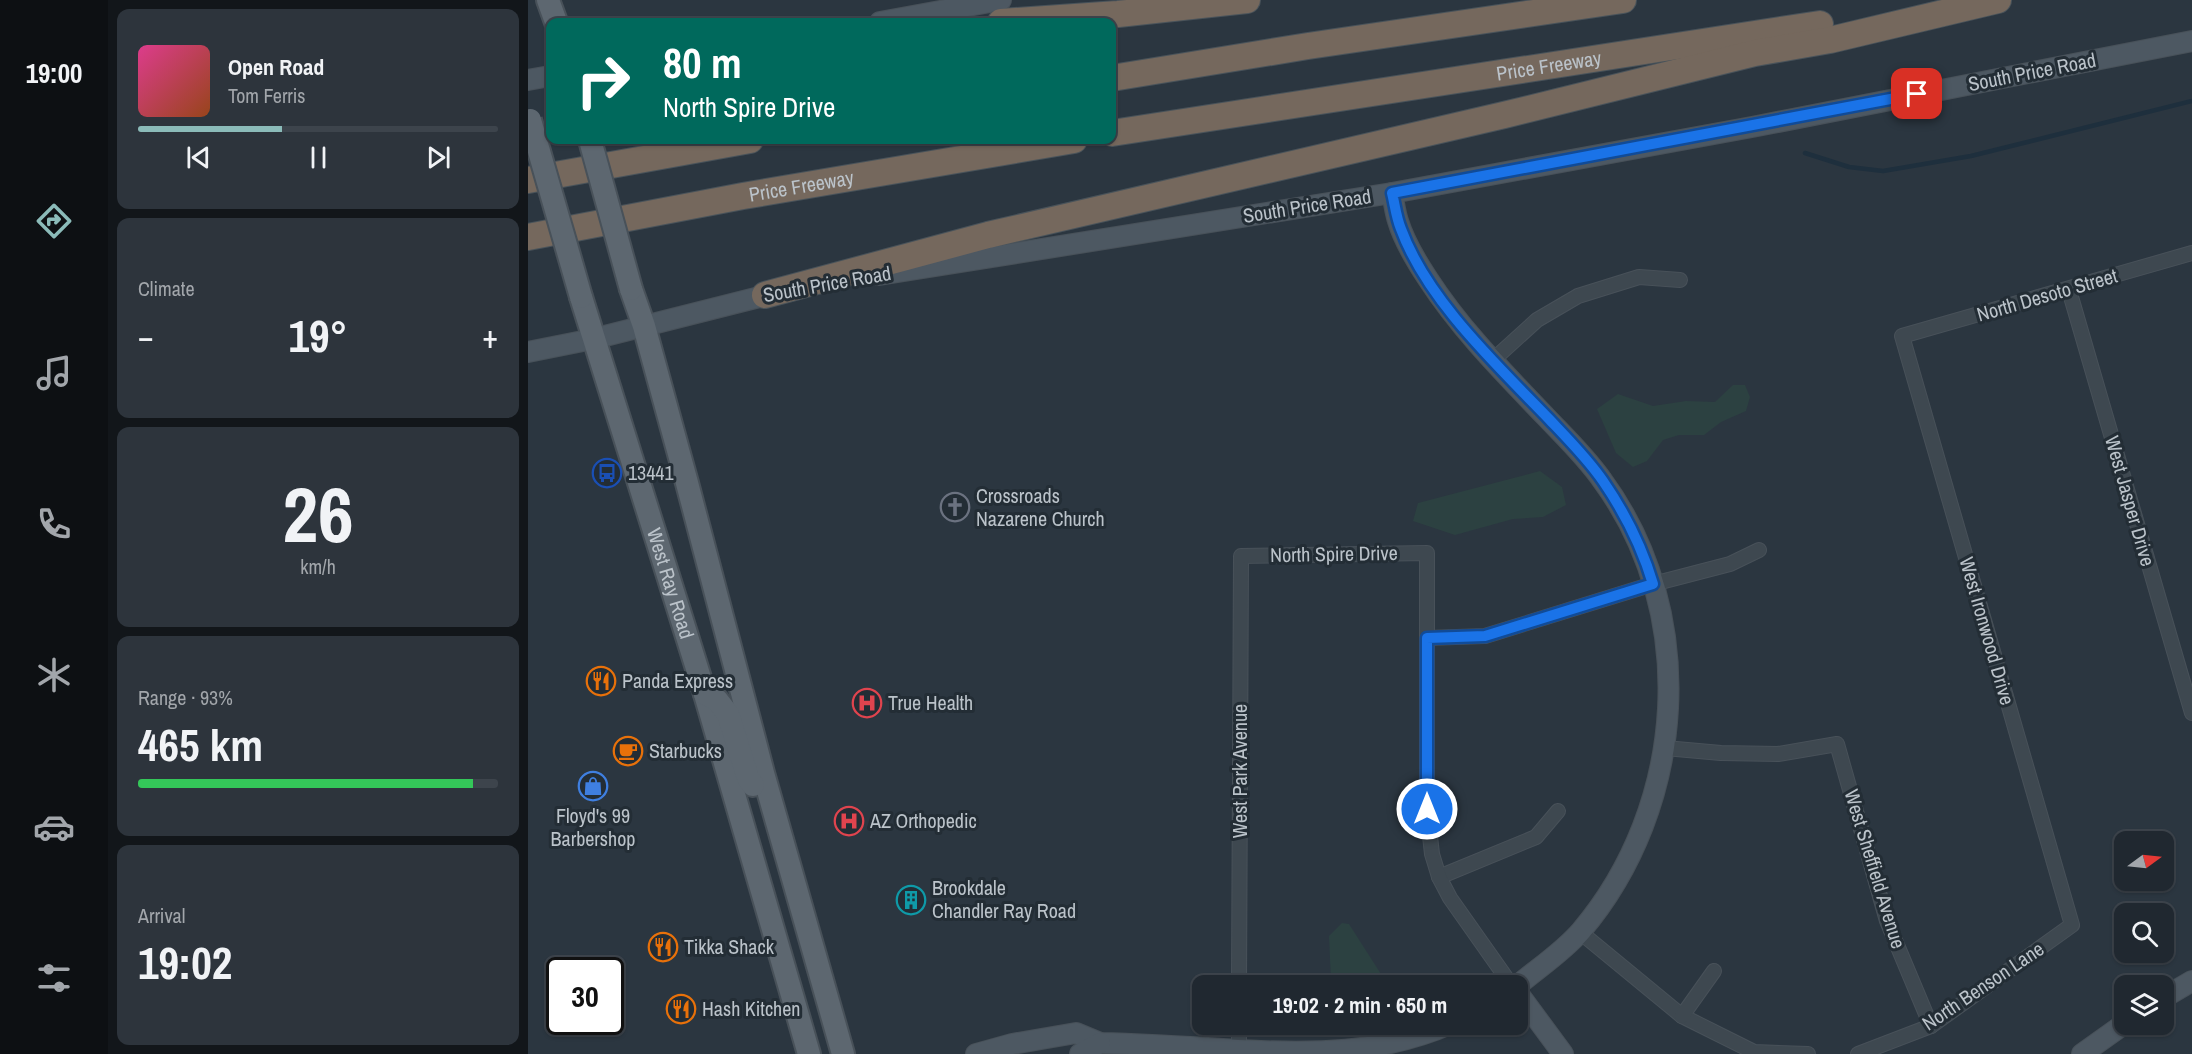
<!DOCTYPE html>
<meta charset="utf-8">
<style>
:root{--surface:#202830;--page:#2d343c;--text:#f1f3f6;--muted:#a2a6ab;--line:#3d444c;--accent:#8bbbb9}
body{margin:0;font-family:"Archivo Narrow",sans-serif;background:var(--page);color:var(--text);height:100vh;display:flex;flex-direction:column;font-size:22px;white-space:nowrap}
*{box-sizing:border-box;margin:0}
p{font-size:20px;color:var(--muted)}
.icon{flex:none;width:33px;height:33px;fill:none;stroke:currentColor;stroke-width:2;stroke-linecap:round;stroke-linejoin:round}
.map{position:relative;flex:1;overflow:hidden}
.drawer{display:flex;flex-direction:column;gap:9px;padding:9px;background:#12161a;width:420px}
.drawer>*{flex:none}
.banner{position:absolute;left:18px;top:18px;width:570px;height:126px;border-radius:12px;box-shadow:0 2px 4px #0004,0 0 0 2px var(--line);background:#00695c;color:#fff;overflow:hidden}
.needle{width:39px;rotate:75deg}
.buttons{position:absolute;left:1586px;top:831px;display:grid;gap:12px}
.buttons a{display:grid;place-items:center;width:60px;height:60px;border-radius:12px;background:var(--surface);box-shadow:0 2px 4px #0004,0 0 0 2px var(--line);font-size:30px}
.speed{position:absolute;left:18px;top:957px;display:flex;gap:12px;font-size:30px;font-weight:700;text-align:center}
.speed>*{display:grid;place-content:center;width:78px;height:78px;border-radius:50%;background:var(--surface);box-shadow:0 2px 4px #0004,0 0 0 2px var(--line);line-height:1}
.speed .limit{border:3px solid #111;border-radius:9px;background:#fff;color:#111}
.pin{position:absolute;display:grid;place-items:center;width:51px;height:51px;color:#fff;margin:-26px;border-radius:12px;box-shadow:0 3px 9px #0006}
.me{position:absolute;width:66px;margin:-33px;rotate:0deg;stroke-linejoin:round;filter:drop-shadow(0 0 4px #0008)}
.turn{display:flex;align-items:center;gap:21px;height:126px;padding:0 18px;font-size:27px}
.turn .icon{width:78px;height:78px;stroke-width:2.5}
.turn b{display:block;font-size:42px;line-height:51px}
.big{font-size:45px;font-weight:700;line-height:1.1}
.drawer .widget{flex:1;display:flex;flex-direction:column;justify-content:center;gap:9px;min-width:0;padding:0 21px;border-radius:12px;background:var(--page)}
.drawer .dial{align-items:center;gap:0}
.dial b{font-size:78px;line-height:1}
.song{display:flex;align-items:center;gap:18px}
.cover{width:72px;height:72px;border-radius:9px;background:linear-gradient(135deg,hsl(330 70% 55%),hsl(20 70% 35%))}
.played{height:6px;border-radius:3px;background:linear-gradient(90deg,var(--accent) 40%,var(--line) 40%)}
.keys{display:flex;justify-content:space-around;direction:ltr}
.heat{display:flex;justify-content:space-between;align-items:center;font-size:33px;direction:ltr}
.charge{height:9px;border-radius:4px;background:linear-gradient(90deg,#34c759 93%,var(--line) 0)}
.trip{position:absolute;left:664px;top:975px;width:336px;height:60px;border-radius:12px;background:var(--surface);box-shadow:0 2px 4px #0004,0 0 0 2px var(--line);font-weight:700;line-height:60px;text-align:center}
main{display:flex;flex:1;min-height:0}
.dock{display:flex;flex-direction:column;width:108px;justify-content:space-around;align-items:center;background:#0d1013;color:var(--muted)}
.dock .icon{width:42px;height:42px}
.dock .active{color:var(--accent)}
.dock b{font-size:27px;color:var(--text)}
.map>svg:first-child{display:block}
</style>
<main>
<nav class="dock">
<b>19:00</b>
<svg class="icon active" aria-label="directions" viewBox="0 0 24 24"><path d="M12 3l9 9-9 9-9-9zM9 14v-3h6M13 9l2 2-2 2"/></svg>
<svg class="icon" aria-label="music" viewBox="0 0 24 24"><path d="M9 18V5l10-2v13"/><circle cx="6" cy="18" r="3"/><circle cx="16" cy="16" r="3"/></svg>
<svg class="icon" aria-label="phone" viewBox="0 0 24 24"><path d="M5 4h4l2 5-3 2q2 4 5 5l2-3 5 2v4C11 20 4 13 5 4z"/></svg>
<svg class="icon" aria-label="climate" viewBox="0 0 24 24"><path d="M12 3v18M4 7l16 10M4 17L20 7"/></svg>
<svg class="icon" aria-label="car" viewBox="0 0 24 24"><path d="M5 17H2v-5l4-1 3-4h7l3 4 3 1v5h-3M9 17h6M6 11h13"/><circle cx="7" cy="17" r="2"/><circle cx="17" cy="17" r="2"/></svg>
<svg class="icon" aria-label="filters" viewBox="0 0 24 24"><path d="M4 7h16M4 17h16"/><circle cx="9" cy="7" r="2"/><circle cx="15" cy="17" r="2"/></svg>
</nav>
<section class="drawer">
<div class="widget">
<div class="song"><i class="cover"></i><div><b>Open Road</b><p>Tom Ferris</p></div></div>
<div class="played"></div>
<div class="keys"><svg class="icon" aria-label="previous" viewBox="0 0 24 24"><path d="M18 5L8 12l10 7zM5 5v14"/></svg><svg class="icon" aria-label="pause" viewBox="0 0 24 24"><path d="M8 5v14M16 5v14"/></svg><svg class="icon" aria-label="next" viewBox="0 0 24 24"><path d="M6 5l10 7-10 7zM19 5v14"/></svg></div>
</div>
<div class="widget"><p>Climate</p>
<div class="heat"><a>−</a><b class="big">19°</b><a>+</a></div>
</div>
<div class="widget dial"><b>26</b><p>km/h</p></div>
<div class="widget"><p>Range · 93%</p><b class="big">465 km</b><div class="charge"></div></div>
<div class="widget"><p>Arrival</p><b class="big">19:02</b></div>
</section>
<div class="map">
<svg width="1664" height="1054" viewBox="0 0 1664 1054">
<rect width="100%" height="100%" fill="#2b3640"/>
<g fill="#2c4141">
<polygon points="1205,385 1217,385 1222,397 1218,411 1193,422 1176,435 1151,435 1135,440 1119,461 1105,467 1088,453 1069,409 1090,394 1125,406 1158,401 1187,402"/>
<polygon points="1012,471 1034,487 1038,505 1015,517 985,519 927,535 885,521 890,503"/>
<polygon points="814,923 821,924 860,985 805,985 803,981 801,936"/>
</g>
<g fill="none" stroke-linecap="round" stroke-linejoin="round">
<polyline stroke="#1e2f3d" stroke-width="4.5" points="1277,153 1321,167 1355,171 1443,156 1664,101"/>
<g stroke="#485159" stroke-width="16">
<g id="street">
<polyline points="1541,290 1664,713"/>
<polyline points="965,360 1009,320 1050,296 1111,277 1152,280"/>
<polyline points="899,638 957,636 1125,584 1202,564 1231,550"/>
<polyline points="1137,748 1193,753 1250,754 1309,744 1359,921 1403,1026"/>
<polyline points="911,877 1008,837 1030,811"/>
<polyline points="1052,932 1154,1016 1226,1052 1280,1054"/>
<polyline points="711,986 713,556 899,553 899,809 904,854 911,877 922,898 984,986"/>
<polyline points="1154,1016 1186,971"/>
<polyline points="711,1024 711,1050"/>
<polyline points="1330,1054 1403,1026 1544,925 1374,336 1664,253"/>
</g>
</g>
<g stroke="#485159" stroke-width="22">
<g id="secondary">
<polyline points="352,22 473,0"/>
<polyline points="0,80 22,76"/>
<path d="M864 193C866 202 867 212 870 221 876 241 888 261 900 279 933 330 976 373 1018 417 1037 437 1058 457 1074 480 1172 613 1159 806 1053 931 1035 952 1010 968 989 986"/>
<polyline points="351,275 864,193 1224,127 1664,41"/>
<polyline points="0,352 65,339 251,292"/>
<polyline points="990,993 1035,1054"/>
<polyline points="1635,998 1664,981"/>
<path d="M448 1054 484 1044 548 1033 572 1043C618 1044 664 1047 710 1050 783 1054 854 1054 922 1024"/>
<polyline points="552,1054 572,1043"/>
<polyline points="1554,1054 1596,1024"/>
</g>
</g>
<g stroke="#485159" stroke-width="26">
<g id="primary">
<polyline points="20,0 28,22"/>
<polyline points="103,289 116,326 159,483 235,773 315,1054"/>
<path id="s1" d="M53 297 177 694 281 1054"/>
<polyline points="177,694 189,700 200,714 220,778 225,785"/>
</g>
</g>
<g stroke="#49535a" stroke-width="28">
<g id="highway">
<polyline points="473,22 590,14 719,0"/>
<polyline points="584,78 780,46 1095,0"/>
<path id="s2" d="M584 133 1292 24"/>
<polyline points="0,180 222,140"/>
<path id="s3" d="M0 237 215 196 546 140"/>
<polyline points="237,295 460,235 976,115 1227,53 1302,40 1470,0"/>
</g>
</g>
<use href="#street" stroke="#3e4850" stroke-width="14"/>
<use href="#secondary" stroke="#4d5862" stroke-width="20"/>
<use href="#primary" stroke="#5d6770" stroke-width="22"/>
<use href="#highway" stroke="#75685d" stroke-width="26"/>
<g stroke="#485159" stroke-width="26" stroke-linecap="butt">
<g id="primary-bridge">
<polyline points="2,120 53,297"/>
<polyline points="62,140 103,289"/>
</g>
</g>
<use href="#primary-bridge" stroke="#5d6770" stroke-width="22"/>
</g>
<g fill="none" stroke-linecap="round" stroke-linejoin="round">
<g stroke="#114b97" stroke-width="15">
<path id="route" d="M899 809V638L957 636 1125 584C1114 547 1097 513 1075 481 1060 459 1040 439 1021 419 969 365 899 300 873 229 868 217 867 205 864 193L1389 94"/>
</g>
<use href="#route" stroke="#1a73e8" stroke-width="10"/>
</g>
<defs>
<g id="bus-ring" transform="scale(1.5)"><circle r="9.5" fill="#232d35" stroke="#1a4fb4" stroke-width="1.5"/><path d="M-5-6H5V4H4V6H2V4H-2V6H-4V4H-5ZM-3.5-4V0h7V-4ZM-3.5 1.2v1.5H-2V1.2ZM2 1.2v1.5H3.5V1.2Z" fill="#1a4fb4"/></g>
<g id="church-ring" transform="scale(1.5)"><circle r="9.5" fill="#232d35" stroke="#6b7280" stroke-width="1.5"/><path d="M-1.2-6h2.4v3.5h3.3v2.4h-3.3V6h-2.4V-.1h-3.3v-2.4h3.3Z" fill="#6b7280"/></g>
<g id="restaurant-ring" transform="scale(1.5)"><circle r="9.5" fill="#232d35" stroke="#e8710a" stroke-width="1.5"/><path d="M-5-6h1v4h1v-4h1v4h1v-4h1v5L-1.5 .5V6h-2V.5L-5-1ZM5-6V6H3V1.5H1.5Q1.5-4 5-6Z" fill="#e8710a"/></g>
<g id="hospital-ring" transform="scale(1.5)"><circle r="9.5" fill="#232d35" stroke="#e0444e" stroke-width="1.5"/><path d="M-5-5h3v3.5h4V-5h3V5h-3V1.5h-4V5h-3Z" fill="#e0444e"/></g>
<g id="cafe-ring" transform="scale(1.5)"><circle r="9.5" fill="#232d35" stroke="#e8710a" stroke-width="1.5"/><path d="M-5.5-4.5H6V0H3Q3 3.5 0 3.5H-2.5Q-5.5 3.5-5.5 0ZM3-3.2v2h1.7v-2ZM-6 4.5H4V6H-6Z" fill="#e8710a"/></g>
<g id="shop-ring" transform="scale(1.5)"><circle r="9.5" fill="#232d35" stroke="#3f7fe0" stroke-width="1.5"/><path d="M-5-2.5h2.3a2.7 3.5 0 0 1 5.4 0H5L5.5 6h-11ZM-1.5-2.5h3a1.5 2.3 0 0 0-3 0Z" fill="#3f7fe0"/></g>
<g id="building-ring" transform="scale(1.5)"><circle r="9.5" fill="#232d35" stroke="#0f9aa8" stroke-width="1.5"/><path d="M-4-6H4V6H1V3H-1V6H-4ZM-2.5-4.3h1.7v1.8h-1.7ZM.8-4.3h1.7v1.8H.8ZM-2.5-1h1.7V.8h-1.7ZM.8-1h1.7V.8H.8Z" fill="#0f9aa8"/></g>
</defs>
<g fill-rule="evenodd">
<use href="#bus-ring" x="79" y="473"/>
<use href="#church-ring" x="427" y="507"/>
<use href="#restaurant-ring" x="73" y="681"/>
<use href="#hospital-ring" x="339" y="703"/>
<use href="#cafe-ring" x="100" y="751"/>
<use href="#shop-ring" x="65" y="786"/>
<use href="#hospital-ring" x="321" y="821"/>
<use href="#building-ring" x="383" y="900"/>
<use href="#restaurant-ring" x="135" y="947"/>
<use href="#restaurant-ring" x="153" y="1009"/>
</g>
<g text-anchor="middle" stroke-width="6" stroke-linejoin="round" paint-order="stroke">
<g font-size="20" fill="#bbc3ca" stroke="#232d35">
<text dy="7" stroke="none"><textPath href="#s2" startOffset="442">Price Freeway</textPath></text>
<text transform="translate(1504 72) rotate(-11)" y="7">South Price Road</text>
<text dy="7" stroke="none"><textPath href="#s3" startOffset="278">Price Freeway</textPath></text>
<text transform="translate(779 206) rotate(-9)" y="7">South Price Road</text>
<text transform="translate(299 284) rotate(-10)" y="7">South Price Road</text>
<text transform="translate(1519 295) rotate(-16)" y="7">North Desoto Street</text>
<text transform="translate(1602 501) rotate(74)" y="7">West Jasper Drive</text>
<text transform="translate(806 554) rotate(-1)" y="7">North Spire Drive</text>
<text dy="7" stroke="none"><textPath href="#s1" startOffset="300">West Ray Road</textPath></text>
<text transform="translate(1459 631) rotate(74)" y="7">West Ironwood Drive</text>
<text transform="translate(712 771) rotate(-90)" y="7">West Park Avenue</text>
<text transform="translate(1347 869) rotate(73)" y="7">West Sheffield Avenue</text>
<text transform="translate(1455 986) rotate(-34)" y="7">North Benson Lane</text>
</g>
<g font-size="20" fill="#bbc3ca" stroke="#232d35" text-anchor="start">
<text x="100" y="480">13441</text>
<text x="448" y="503">Crossroads<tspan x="448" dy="23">Nazarene Church</tspan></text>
<text x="94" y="688">Panda Express</text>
<text x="360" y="710">True Health</text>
<text x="121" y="758">Starbucks</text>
<text x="65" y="823" text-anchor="middle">Floyd's 99<tspan x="65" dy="23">Barbershop</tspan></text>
<text x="342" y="828">AZ Orthopedic</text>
<text x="404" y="895">Brookdale<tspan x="404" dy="23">Chandler Ray Road</tspan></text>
<text x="156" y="954">Tikka Shack</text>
<text x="174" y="1016">Hash Kitchen</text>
</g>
</g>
</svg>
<div class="buttons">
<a><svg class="needle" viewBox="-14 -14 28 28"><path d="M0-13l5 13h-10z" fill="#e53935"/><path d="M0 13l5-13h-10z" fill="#a2a6ab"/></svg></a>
<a><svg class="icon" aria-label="search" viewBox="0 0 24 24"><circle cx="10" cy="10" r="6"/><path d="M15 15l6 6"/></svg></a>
<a><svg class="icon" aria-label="layers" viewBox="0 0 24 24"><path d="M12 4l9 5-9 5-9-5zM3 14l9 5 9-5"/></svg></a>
</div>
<div class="speed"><div class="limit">30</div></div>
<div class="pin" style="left:1389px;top:94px;background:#d93025"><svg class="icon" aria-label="arrive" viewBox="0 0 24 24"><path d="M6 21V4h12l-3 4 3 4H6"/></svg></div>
<svg class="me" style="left:899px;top:809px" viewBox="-20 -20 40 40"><circle r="17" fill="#1a73e8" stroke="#fff" stroke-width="3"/><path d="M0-11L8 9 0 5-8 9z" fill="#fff"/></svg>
<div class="trip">19:02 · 2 min · 650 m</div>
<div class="banner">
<div class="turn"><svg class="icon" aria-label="right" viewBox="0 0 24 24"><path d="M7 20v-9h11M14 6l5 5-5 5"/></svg><div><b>80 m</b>North Spire Drive</div></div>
</div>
</div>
</main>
